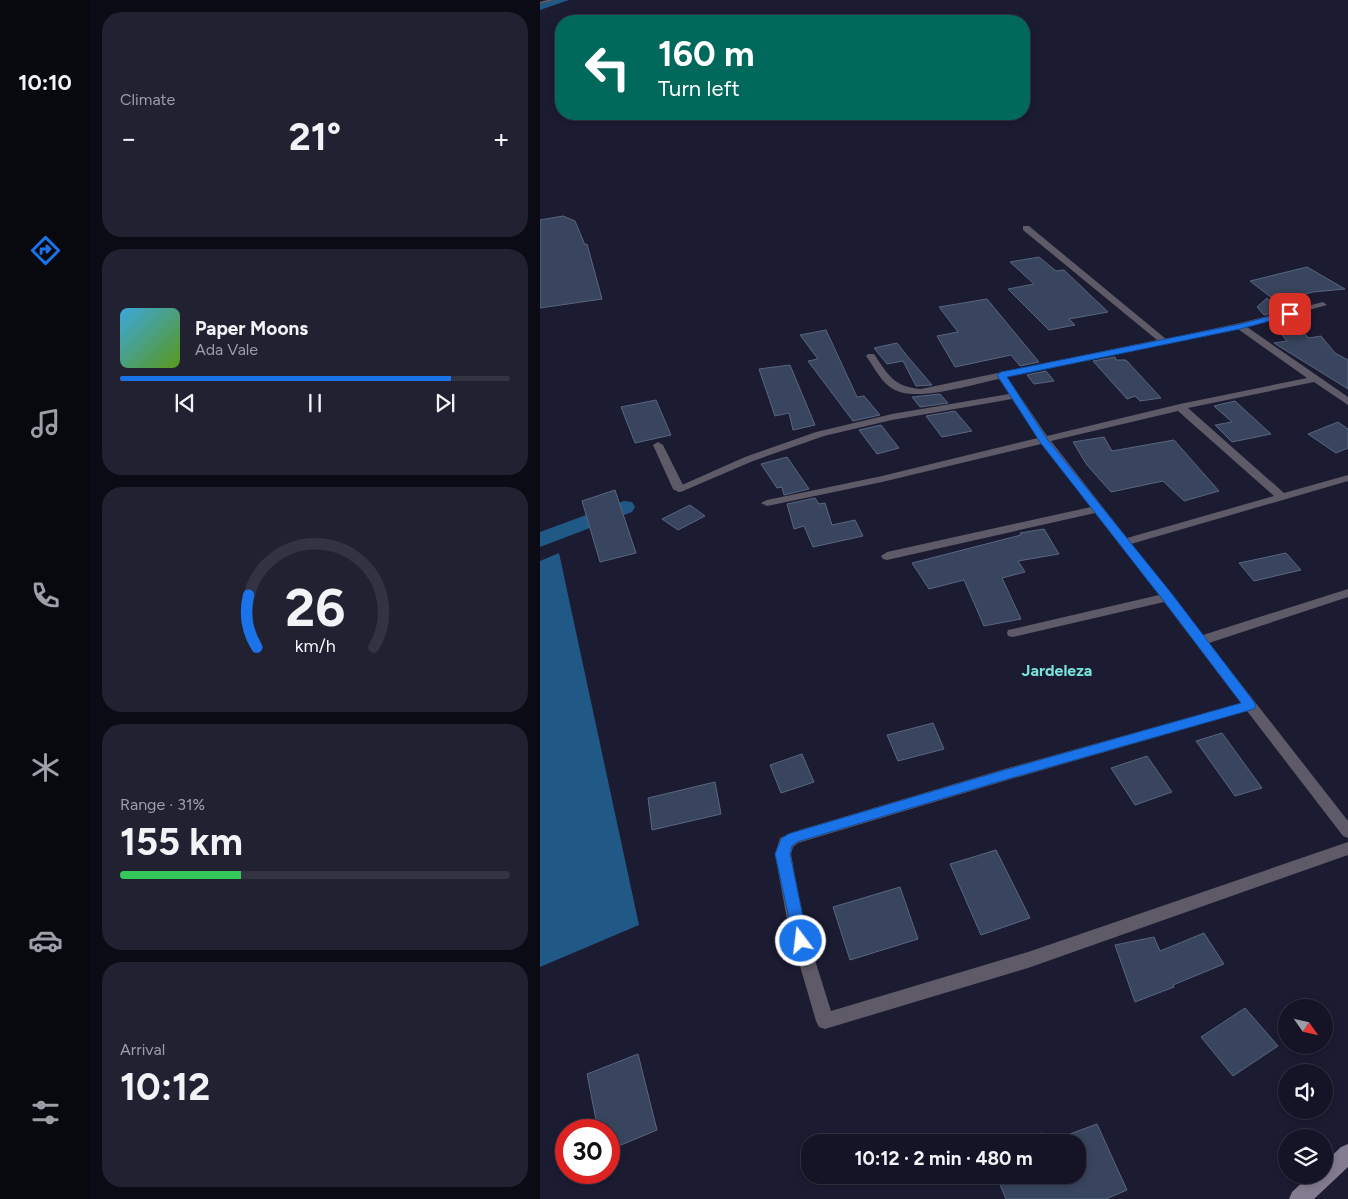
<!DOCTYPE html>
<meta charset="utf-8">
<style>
:root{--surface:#141426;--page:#212132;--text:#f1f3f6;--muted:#9d9ea7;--line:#333343;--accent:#1a73e8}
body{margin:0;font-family:Figtree,sans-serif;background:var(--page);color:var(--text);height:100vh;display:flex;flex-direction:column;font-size:19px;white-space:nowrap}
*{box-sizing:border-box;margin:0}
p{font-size:16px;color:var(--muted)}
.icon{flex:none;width:28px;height:28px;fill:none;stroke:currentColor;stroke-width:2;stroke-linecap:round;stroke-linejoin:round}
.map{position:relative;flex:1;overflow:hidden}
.drawer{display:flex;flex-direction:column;gap:12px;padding:12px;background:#0b0b15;width:450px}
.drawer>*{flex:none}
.banner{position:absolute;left:15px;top:15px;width:475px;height:105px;border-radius:20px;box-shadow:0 2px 8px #0003,0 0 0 1px var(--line);background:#00695c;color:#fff;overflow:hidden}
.needle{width:32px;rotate:124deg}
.fabs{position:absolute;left:738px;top:999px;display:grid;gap:10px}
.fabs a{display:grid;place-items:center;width:55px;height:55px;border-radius:50%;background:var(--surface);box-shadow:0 2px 8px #0003,0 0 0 1px var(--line);font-size:25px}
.speed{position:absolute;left:15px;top:1119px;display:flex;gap:10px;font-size:25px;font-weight:700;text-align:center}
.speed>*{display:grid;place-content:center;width:65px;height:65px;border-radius:50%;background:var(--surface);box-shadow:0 2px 8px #0003,0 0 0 1px var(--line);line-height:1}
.speed .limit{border:8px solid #d22;background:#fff;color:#111}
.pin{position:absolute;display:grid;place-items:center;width:42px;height:42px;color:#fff;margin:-21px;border-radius:10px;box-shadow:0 2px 8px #0006}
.me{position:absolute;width:55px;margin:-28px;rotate:345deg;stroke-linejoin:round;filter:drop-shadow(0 0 4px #0008)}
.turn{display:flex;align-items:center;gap:18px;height:105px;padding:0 20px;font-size:22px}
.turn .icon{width:65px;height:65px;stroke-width:2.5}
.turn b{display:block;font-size:35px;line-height:42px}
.big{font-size:38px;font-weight:700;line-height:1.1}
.drawer .widget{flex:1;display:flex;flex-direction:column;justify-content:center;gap:8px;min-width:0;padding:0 18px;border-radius:20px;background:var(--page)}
.drawer .dial{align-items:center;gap:0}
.dial svg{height:130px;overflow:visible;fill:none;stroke:var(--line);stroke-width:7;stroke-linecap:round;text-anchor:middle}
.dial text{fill:var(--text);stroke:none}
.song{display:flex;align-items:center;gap:15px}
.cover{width:60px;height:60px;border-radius:8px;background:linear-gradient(135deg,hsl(200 70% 55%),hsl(90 70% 35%))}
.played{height:5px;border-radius:2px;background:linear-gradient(90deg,var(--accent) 85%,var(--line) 85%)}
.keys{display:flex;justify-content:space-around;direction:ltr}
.heat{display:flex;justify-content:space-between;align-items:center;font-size:28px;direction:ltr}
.charge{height:8px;border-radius:4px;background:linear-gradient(90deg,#34c759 31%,var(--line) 0)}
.trip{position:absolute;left:261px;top:1134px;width:285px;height:50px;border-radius:20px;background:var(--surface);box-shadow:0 2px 8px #0003,0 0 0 1px var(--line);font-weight:700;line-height:50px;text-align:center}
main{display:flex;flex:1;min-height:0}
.menu{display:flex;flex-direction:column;width:90px;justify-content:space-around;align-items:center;background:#08080f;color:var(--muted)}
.menu .icon{width:35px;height:35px}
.menu .current{color:var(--accent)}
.menu b{font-size:22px;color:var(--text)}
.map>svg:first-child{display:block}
</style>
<main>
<nav class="menu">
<b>10:10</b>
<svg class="icon current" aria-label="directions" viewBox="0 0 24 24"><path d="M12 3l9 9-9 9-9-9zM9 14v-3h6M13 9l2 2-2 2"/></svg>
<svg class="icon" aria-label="music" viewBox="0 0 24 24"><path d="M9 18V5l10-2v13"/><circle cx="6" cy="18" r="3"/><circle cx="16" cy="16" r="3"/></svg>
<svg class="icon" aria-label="phone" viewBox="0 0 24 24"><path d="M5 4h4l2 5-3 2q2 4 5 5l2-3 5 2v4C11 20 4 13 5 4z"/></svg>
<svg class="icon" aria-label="climate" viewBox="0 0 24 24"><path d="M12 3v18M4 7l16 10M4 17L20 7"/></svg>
<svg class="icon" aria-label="car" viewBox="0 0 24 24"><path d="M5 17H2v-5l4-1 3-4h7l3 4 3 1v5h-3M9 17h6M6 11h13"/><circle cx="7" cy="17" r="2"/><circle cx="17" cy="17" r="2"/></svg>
<svg class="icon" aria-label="filters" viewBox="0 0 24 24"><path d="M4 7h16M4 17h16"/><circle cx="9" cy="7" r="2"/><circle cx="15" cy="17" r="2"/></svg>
</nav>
<section class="drawer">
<div class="widget"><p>Climate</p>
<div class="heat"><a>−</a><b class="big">21°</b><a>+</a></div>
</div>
<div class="widget">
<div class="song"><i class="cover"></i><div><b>Paper Moons</b><p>Ada Vale</p></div></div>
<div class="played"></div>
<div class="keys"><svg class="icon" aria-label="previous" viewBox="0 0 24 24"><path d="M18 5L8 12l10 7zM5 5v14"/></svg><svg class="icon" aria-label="pause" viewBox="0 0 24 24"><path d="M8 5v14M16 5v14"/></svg><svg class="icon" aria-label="next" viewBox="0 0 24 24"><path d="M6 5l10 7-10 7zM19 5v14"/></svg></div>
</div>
<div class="widget dial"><svg viewBox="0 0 100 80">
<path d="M14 69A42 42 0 1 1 86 69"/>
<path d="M14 69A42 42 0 0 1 9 37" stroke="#1a73e8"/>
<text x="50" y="56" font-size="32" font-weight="700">26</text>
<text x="50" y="72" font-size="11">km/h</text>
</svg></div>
<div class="widget"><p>Range · 31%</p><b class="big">155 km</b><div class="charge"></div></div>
<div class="widget"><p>Arrival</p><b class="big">10:12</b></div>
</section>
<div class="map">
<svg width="808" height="1199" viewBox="0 0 808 1199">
<rect width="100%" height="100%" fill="#1b1b32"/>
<polygon fill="#205985" points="19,553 99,925 0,967 0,561"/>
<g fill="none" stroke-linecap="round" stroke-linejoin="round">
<g fill="#205985" fill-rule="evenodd">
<polygon points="14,0 29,0 0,10 0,4"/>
<polygon points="84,501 92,502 95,507 92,512 0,547 0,532"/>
</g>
</g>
<g fill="#39455e" stroke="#596680">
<polygon points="23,216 35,221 45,245 47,244 62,299 0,308 0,220"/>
<polygon points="499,257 516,271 524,270 568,312 529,319 535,325 509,330 468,289 494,284 470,262"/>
<polygon points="767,267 805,289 773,292 737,302 710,281"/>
<polygon points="727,298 741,311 724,315 717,307"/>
<polygon points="447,299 499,362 480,366 471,355 415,367 397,336 418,332 399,307"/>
<polygon points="748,318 769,338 781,336 795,353 808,360 808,389 734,343 747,341 731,322"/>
<polygon points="286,330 317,397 324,396 340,415 313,421 268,361 278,359 260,335"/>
<polygon points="357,343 368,357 392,385 376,386 363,361 347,364 334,348"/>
<polygon points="575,357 576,360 586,360 621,398 600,401 595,396 587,399 553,361"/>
<polygon points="250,365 275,425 253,430 249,413 235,416 219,369"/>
<polygon points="506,371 514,381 494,384 487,375"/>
<polygon points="400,394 408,403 380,407 372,397"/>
<polygon points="116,400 131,435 95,443 81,407"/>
<polygon points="695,401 731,434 692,442 675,425 692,422 674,406"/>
<polygon points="415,411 432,431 402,437 386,416"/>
<polygon points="798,422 808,429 808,448 796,453 768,434"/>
<polygon points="341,425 359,448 337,454 319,430"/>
<polygon points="564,437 572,451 634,440 679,491 644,501 623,481 571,492 547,465 533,442"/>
<polygon points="247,457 269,489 244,495 242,487 237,488 221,464"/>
<polygon points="75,490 96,553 60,562 42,501"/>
<polygon points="275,498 279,504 285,503 292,525 315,520 323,536 273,547 264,526 254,529 247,504"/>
<polygon points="150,505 165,516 138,530 122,519"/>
<polygon points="504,529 519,554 478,561 485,572 462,578 481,619 444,626 424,580 389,589 372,563 481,535 480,533"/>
<polygon points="746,553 761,570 714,581 699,563"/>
<polygon points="393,723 404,749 358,761 347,735"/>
<polygon points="682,733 722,788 695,796 656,741"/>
<polygon points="262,754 274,782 241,793 230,765"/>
<polygon points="607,756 632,792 595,805 571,768"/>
<polygon points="175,782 181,814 112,830 108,798"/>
<polygon points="456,850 490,918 441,935 410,864"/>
<polygon points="360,887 378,939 310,960 293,907"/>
<polygon points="664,933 684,964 633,985 634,987 595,1002 575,945 614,937 620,951"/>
<polygon points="705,1008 738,1046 693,1076 661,1037"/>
<polygon points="98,1054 117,1130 69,1150 69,1130 58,1130 47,1074"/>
<polygon points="557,1124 587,1190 566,1199 466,1199 456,1175 538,1175 538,1142 508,1142"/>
<polygon points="501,1133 506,1142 479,1142"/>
</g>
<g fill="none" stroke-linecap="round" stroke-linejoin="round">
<polygon fill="#5f5a67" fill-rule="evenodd" points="118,442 123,445 145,489 143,491 139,492 133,489 113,445"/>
<g fill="#5f5a67" fill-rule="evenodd">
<polygon points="7,0 15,0 0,4 0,2"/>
<path d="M483 226H489L626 339 700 323 783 302 787 305 707 327 808 397V405L774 382 648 408 744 493 808 475V481L591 544 663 635 808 589V597L669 643 808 821V838L803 836 707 711 461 782 258 843 253 847 251 854 264 925 291 1011 488 952 808 842V855L488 968 285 1029 279 1027 276 1021 248 925 235 854 240 838 253 832 461 770 701 703 624 602 473 637 468 636 467 633 468 630 473 629 619 595 555 513 347 560 343 559 341 556 347 552 551 507 501 444 342 482 227 506 221 503 227 500 342 476 498 438 472 399 352 420 284 436 213 461 143 491 139 492 133 489 205 457 276 432 352 414 469 394 459 379C432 384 377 403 353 389 341 382 334 367 326 356L328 354H334C348 375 354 387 381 389L617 340 483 230ZM698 329 767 378 640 404 507 436 467 377ZM638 411 734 496 587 538 511 441Z"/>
</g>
<polygon fill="#847d91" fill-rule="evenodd" points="808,1144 808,1167 774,1199 749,1199 752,1192 770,1175 784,1175 784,1163 801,1147"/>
</g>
<polygon fill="#1a73e8" stroke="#114b97" points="750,311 754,314 752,315 700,329 467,377 507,439 632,594 714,702 716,706 714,709 461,781 257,842 252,846 250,854 268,941 266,946 261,948 255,946 235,854 241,839 248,834 461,771 701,703 623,600 500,442 457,375 461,372 700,324"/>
<g text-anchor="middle" stroke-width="5" stroke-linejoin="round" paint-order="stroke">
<g font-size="16" font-weight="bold" fill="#79e4db" stroke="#1b1b32">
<text x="517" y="676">Jardeleza</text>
</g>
</g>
</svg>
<div class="fabs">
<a><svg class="needle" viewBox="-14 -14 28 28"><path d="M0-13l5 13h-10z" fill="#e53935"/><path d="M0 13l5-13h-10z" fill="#9d9ea7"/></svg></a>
<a><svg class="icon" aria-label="sound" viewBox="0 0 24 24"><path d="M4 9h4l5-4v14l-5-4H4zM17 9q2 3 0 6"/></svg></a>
<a><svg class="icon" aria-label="layers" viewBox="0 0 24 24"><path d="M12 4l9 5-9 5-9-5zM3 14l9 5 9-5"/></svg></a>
</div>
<div class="speed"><div class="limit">30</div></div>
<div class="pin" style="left:750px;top:314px;background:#d93025"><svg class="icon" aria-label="arrive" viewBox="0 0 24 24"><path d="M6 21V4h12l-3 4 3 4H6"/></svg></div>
<svg class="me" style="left:261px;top:941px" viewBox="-20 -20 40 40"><circle r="17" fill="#1a73e8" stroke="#fff" stroke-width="3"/><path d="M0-11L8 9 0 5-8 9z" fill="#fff"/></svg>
<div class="trip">10:12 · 2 min · 480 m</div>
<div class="banner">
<div class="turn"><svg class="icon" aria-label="left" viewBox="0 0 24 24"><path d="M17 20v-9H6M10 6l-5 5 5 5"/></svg><div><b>160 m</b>Turn left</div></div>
</div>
</div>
</main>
